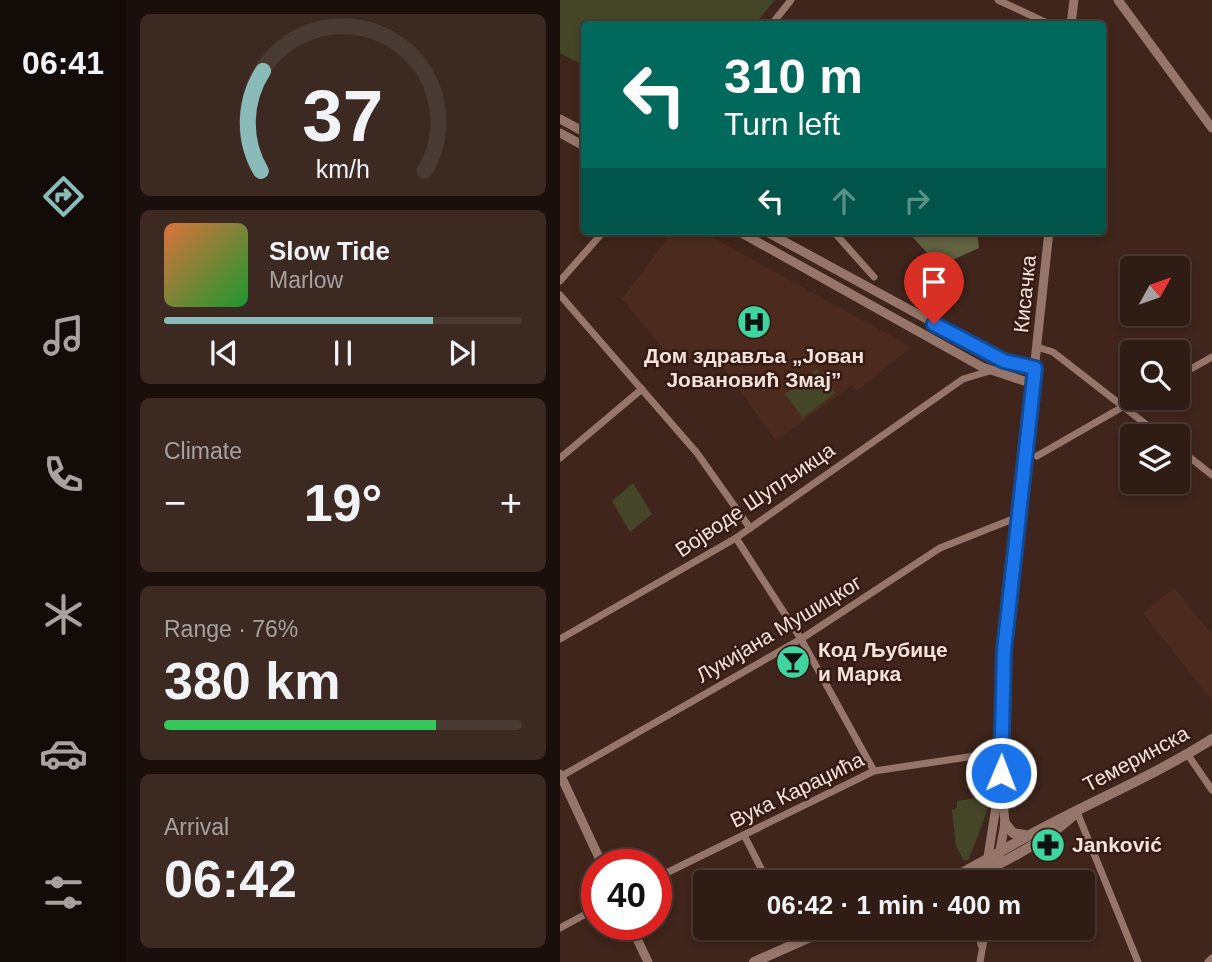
<!DOCTYPE html>
<meta charset="utf-8">
<style>
:root{--surface:#2f1c14;--page:#3b2922;--text:#f1f3f6;--muted:#a7a1a0;--line:#4a3a34;--accent:#8bbbb9}
body{margin:0;font-family:Helvetica,sans-serif;background:var(--page);color:var(--text);height:100vh;display:flex;flex-direction:column;font-size:26px;white-space:nowrap}
*{box-sizing:border-box;margin:0}
p{font-size:23px;color:var(--muted)}
.icon{flex:none;width:38px;height:38px;fill:none;stroke:currentColor;stroke-width:2;stroke-linecap:round;stroke-linejoin:round}
.map{position:relative;flex:1;overflow:hidden}
.sheet{display:flex;flex-direction:column;gap:14px;padding:14px;background:#1a0f0b;width:434px}
.sheet>*{flex:none}
.top-card{position:absolute;left:21px;top:21px;width:525px;height:214px;border-radius:7px;box-shadow:0 4px 10px #0003,0 0 0 2px var(--line);background:#00695c;color:#fff;overflow:hidden}
.needle{width:46px;rotate:50deg}
.fabs{position:absolute;left:560px;top:256px;display:grid;gap:14px}
.fabs a{display:grid;place-items:center;width:70px;height:70px;border-radius:7px;background:var(--surface);box-shadow:0 4px 10px #0003,0 0 0 2px var(--line);font-size:35px}
.speed{position:absolute;left:21px;top:849px;display:flex;gap:14px;font-size:35px;font-weight:700;text-align:center}
.speed>*{display:grid;place-content:center;width:91px;height:91px;border-radius:50%;background:var(--surface);box-shadow:0 4px 10px #0003,0 0 0 2px var(--line);line-height:1}
.speed .limit{border:10px solid #d22;background:#fff;color:#111}
.pin{position:absolute;display:grid;place-items:center;width:60px;height:60px;color:#fff;margin:-72px -30px;border-radius:50% 50% 50% 0;rotate:-45deg;box-shadow:0 0 7px #0007}
.pin .icon{rotate:45deg}
.me{position:absolute;width:77px;margin:-38px;rotate:1deg;stroke-linejoin:round;filter:drop-shadow(0 0 5px #0008)}
.turn{display:flex;align-items:center;gap:24px;height:147px;padding:0 28px;font-size:32px}
.turn .icon{width:91px;height:91px;stroke-width:2.5}
.turn b{display:block;font-size:49px;line-height:60px}
.lanes{display:flex;align-items:center;height:66px;padding:0 28px;background:#0003;justify-content:center;gap:35px;direction:ltr}
.lanes .off{opacity:.35}
.big{font-size:52px;font-weight:600;line-height:1.1}
.sheet .card{flex:1;display:flex;flex-direction:column;justify-content:center;gap:10px;min-width:0;padding:0 24px;border-radius:10px;background:var(--page)}
.sheet .dial{align-items:center;gap:0}
.dial svg{height:182px;overflow:visible;fill:none;stroke:var(--line);stroke-width:7;stroke-linecap:round;text-anchor:middle}
.dial text{fill:var(--text);stroke:none}
.song{display:flex;align-items:center;gap:21px}
.cover{width:84px;height:84px;border-radius:10px;background:linear-gradient(135deg,hsl(20 70% 55%),hsl(130 70% 35%))}
.played{height:7px;border-radius:4px;background:linear-gradient(90deg,var(--accent) 75%,var(--line) 75%)}
.keys{display:flex;justify-content:space-around;direction:ltr}
.heat{display:flex;justify-content:space-between;align-items:center;font-size:38px;direction:ltr}
.charge{height:10px;border-radius:5px;background:linear-gradient(90deg,#34c759 76%,var(--line) 0)}
.trip{position:absolute;left:133px;top:870px;width:402px;height:70px;border-radius:7px;background:var(--surface);box-shadow:0 4px 10px #0003,0 0 0 2px var(--line);font-weight:600;line-height:70px;text-align:center}
main{display:flex;flex:1;min-height:0}
.tab-bar{display:flex;flex-direction:column;width:126px;justify-content:space-around;align-items:center;background:#130b08;color:var(--muted)}
.tab-bar .icon{width:49px;height:49px}
.tab-bar .active{color:var(--accent)}
.tab-bar b{font-size:32px;color:var(--text)}
.map>svg:first-child{display:block}
</style>
<main>
<nav class="tab-bar">
<b>06:41</b>
<svg class="icon active" aria-label="directions" viewBox="0 0 24 24"><path d="M12 3l9 9-9 9-9-9zM9 14v-3h6M13 9l2 2-2 2"/></svg>
<svg class="icon" aria-label="music" viewBox="0 0 24 24"><path d="M9 18V5l10-2v13"/><circle cx="6" cy="18" r="3"/><circle cx="16" cy="16" r="3"/></svg>
<svg class="icon" aria-label="phone" viewBox="0 0 24 24"><path d="M5 4h4l2 5-3 2q2 4 5 5l2-3 5 2v4C11 20 4 13 5 4z"/></svg>
<svg class="icon" aria-label="climate" viewBox="0 0 24 24"><path d="M12 3v18M4 7l16 10M4 17L20 7"/></svg>
<svg class="icon" aria-label="car" viewBox="0 0 24 24"><path d="M5 17H2v-5l4-1 3-4h7l3 4 3 1v5h-3M9 17h6M6 11h13"/><circle cx="7" cy="17" r="2"/><circle cx="17" cy="17" r="2"/></svg>
<svg class="icon" aria-label="filters" viewBox="0 0 24 24"><path d="M4 7h16M4 17h16"/><circle cx="9" cy="7" r="2"/><circle cx="15" cy="17" r="2"/></svg>
</nav>
<section class="sheet">
<div class="card dial"><svg viewBox="0 0 100 80">
<path d="M14 69A42 42 0 1 1 86 69"/>
<path d="M14 69A42 42 0 0 1 15 25" stroke="#8bbbb9"/>
<text x="50" y="56" font-size="32" font-weight="700">37</text>
<text x="50" y="72" font-size="11">km/h</text>
</svg></div>
<div class="card">
<div class="song"><i class="cover"></i><div><b>Slow Tide</b><p>Marlow</p></div></div>
<div class="played"></div>
<div class="keys"><svg class="icon" aria-label="previous" viewBox="0 0 24 24"><path d="M18 5L8 12l10 7zM5 5v14"/></svg><svg class="icon" aria-label="pause" viewBox="0 0 24 24"><path d="M8 5v14M16 5v14"/></svg><svg class="icon" aria-label="next" viewBox="0 0 24 24"><path d="M6 5l10 7-10 7zM19 5v14"/></svg></div>
</div>
<div class="card"><p>Climate</p>
<div class="heat"><a>−</a><b class="big">19°</b><a>+</a></div>
</div>
<div class="card"><p>Range · 76%</p><b class="big">380 km</b><div class="charge"></div></div>
<div class="card"><p>Arrival</p><b class="big">06:42</b></div>
</section>
<div class="map">
<svg width="652" height="962" viewBox="0 0 652 962">
<rect width="100%" height="100%" fill="#3f251b"/>
<g fill="#4c2b1e">
<polygon points="113,231 141,231 351,347 297,391 292,385 216,441 148,346 120,368 62,299"/>
<polygon points="614,588 652,634 652,701 583,613"/>
</g>
<g fill="#454628">
<polygon points="0,0 215,0 195,24 24,24 24,66 0,53"/>
<polygon points="257,369 275,393 243,418 225,394"/>
<polygon points="73,483 92,514 70,532 52,501"/>
<polygon points="428,796 428,808 409,859 404,861 396,846 392,810 397,808 397,801"/>
</g>
<polygon fill="#626441" points="347,231 417,231 419,248 379,266"/>
<g fill="none" stroke-linecap="round" stroke-linejoin="round">
<g stroke="#96766b" stroke-width="7">
<polyline points="438,0 489,24"/>
<polyline points="212,24 231,0"/>
<polyline points="273,231 314,277"/>
<polyline points="0,281 44,231"/>
<polyline points="0,295 137,453 190,528"/>
<polyline points="477,347 493,352 601,436"/>
<polyline points="618,376 652,357"/>
<polyline points="618,448 652,475"/>
<polyline points="477,456 580,397"/>
<polyline points="0,458 82,389"/>
<polyline points="176,538 241,639 314,771"/>
<polyline points="0,639 176,538 403,379 430,371"/>
<polyline points="628,755 652,790"/>
<polyline points="0,777 241,639 380,548 458,517"/>
<polyline points="517,812 578,962"/>
<polyline points="184,835 208,882"/>
<polyline points="96,878 314,771 442,752"/>
<polyline points="424,882 426,871"/>
<polyline points="433,882 437,865"/>
<polyline points="0,928 37,908"/>
<polyline points="232,928 238,942"/>
<polyline points="418,928 421,945"/>
<polyline points="420,962 426,928"/>
<polyline points="648,962 652,958"/>
</g>
<g stroke="#96766b" stroke-width="9">
<polyline points="558,0 652,128"/>
<polyline points="511,24 514,0"/>
<polyline points="0,119 24,132"/>
<polyline points="0,133 24,146"/>
<polyline points="178,231 422,367 473,384"/>
<polyline points="205,231 444,361 475,368"/>
<polyline points="0,774 42,864"/>
<polyline points="439,856 445,823 441,779 444,651 489,231"/>
<polyline points="427,863 440,781"/>
<polyline points="70,924 88,962"/>
</g>
<g stroke="#96766b" stroke-width="10">
<polyline points="445,823 453,833 465,835"/>
<path d="M394 880C428 875 493 836 517 812"/>
<path d="M391 881C404 870 419 864 433 856 504 812 581 784 652 739"/>
<polyline points="194,962 271,928"/>
</g>
</g>
<g fill="none" stroke-linecap="round" stroke-linejoin="round">
<g stroke="#114b97" stroke-width="18">
<polyline id="route" points="374,324 444,361 475,368 444,651 441,773"/>
</g>
<use href="#route" stroke="#1a73e8" stroke-width="12"/>
</g>
<defs>
<g id="hospital-disc" transform="scale(1.75)"><circle r="9.5" fill="#40d4a1" stroke="#351b12"/><path d="M-5-5h3v3.5h4V-5h3V5h-3V1.5h-4V5h-3Z" fill="#111"/></g>
<g id="bar-disc" transform="scale(1.75)"><circle r="9.5" fill="#40d4a1" stroke="#351b12"/><path d="M-6-5H6L.8 .8V4.5H3.5V6h-7V4.5H-.8V.8Z" fill="#111"/></g>
<g id="pharmacy-disc" transform="scale(1.75)"><circle r="9.5" fill="#40d4a1" stroke="#351b12"/><path d="M-2-6h4v4h4v4h-4v4h-4v-4h-4v-4h4Z" fill="#111"/></g>
</defs>
<g fill-rule="evenodd">
<use href="#hospital-disc" x="194" y="322"/>
<use href="#bar-disc" x="233" y="662"/>
<use href="#pharmacy-disc" x="488" y="845"/>
</g>
<g text-anchor="middle" stroke-width="5" stroke-linejoin="round" paint-order="stroke">
<g font-size="21" fill="#f4e2db" stroke="#351b12">
<text transform="translate(465 294) rotate(-84)" y="7">Кисачка</text>
<text transform="translate(195 500) rotate(-34)" y="7">Војводе Шупљикца</text>
<text transform="translate(219 629) rotate(-31)" y="7">Лукијана Мушицког</text>
<text transform="translate(576 759) rotate(-28)" y="7">Темеринска</text>
<text transform="translate(237 790) rotate(-26)" y="7">Вука Караџића</text>
</g>
<g font-size="21" font-weight="bold" fill="#f4e2db" stroke="#351b12" text-anchor="start">
<text x="194" y="363" text-anchor="middle">Дом здравља „Јован<tspan x="194" dy="24">Јовановић Змај”</tspan></text>
<text x="258" y="657">Код Љубице<tspan x="258" dy="24">и Марка</tspan></text>
<text x="512" y="852">Janković</text>
</g>
</g>
</svg>
<div class="fabs">
<a><svg class="needle" viewBox="-14 -14 28 28"><path d="M0-13l5 13h-10z" fill="#e53935"/><path d="M0 13l5-13h-10z" fill="#a7a1a0"/></svg></a>
<a><svg class="icon" aria-label="search" viewBox="0 0 24 24"><circle cx="10" cy="10" r="6"/><path d="M15 15l6 6"/></svg></a>
<a><svg class="icon" aria-label="layers" viewBox="0 0 24 24"><path d="M12 4l9 5-9 5-9-5zM3 14l9 5 9-5"/></svg></a>
</div>
<div class="speed"><div class="limit">40</div></div>
<div class="pin" style="left:374px;top:324px;background:#d93025"><svg class="icon" aria-label="arrive" viewBox="0 0 24 24"><path d="M6 21V4h12l-3 4 3 4H6"/></svg></div>
<svg class="me" style="left:441px;top:773px" viewBox="-20 -20 40 40"><circle r="17" fill="#1a73e8" stroke="#fff" stroke-width="3"/><path d="M0-11L8 9 0 5-8 9z" fill="#fff"/></svg>
<div class="trip">06:42 · 1 min · 400 m</div>
<div class="top-card">
<div class="turn"><svg class="icon" aria-label="left" viewBox="0 0 24 24"><path d="M17 20v-9H6M10 6l-5 5 5 5"/></svg><div><b>310 m</b>Turn left</div></div>
<div class="lanes"><svg class="icon" aria-label="left" viewBox="0 0 24 24"><path d="M17 20v-9H6M10 6l-5 5 5 5"/></svg><svg class="icon off" aria-label="ahead" viewBox="0 0 24 24"><path d="M12 20V5M6 11l6-6 6 6"/></svg><svg class="icon off" aria-label="right" viewBox="0 0 24 24"><path d="M7 20v-9h11M14 6l5 5-5 5"/></svg></div>
</div>
</div>
</main>
